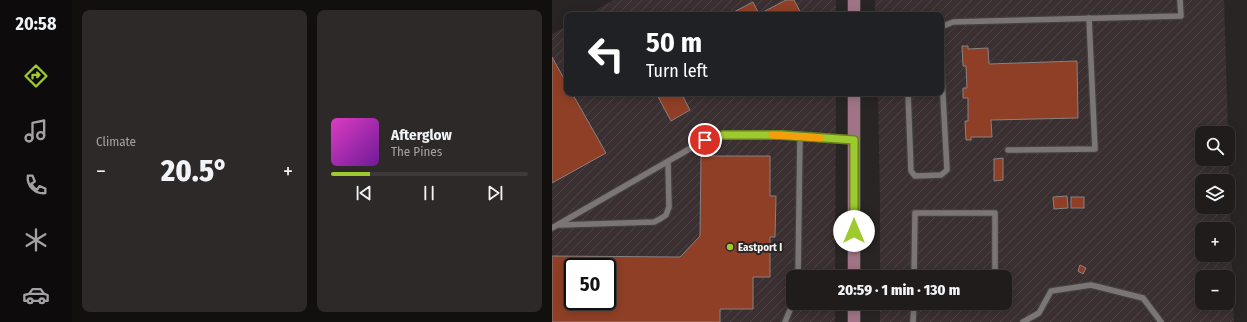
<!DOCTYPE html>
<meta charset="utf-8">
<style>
:root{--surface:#201c1c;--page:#2d2929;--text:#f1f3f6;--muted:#a2a1a3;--line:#3d3a3b;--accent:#9eca2f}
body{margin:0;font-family:"Fira Sans Condensed",sans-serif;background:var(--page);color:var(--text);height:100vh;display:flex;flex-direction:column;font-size:15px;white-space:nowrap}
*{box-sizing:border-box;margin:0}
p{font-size:13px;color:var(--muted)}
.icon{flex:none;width:22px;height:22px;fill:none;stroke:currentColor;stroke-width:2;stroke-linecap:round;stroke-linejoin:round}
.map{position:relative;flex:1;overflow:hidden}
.sheet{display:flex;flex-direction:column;gap:10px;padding:10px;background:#120f0f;width:480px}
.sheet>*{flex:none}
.hud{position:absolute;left:12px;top:12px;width:380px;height:84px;border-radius:8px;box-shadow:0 2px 10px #0003,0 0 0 1px var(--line);background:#202124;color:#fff;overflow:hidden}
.controls{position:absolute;left:643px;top:126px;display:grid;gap:8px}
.controls a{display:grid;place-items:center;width:40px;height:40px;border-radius:8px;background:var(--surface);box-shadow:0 2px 10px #0003,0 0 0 1px var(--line);font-size:20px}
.speed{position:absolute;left:12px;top:258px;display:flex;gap:8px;font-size:20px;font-weight:700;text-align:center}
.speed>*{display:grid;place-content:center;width:52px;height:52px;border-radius:50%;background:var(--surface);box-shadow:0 2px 10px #0003,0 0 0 1px var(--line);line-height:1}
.speed .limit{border:2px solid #111;border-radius:6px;background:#fff;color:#111}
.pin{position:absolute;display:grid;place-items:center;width:34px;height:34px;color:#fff;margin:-17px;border:2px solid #fff;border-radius:50%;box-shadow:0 1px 4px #0007}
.me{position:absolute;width:44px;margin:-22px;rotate:0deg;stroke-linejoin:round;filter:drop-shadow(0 0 3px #0008)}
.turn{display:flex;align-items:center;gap:14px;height:84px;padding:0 16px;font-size:18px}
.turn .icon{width:52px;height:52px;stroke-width:2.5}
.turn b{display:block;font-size:28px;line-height:34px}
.big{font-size:30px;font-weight:800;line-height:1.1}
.sheet .tile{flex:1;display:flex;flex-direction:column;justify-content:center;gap:6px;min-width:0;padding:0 14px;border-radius:8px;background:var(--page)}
.song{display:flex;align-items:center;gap:12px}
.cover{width:48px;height:48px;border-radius:6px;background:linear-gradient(135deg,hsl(310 70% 55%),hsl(280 70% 35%))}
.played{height:4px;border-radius:2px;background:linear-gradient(90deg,var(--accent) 20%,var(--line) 20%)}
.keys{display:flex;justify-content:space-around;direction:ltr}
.heat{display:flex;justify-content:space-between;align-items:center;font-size:22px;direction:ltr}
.sheet .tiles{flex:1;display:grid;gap:10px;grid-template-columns:repeat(2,1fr)}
.trip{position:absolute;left:234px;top:270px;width:226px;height:40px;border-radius:8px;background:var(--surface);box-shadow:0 2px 10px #0003,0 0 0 1px var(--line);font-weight:800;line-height:40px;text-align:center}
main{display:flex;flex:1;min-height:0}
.menu{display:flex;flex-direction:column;width:72px;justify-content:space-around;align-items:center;background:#0d0b0b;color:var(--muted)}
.menu .icon{width:28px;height:28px}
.menu .selected{color:var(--accent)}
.menu b{font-size:18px;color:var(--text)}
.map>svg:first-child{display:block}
</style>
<main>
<nav class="menu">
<b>20:58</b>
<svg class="icon selected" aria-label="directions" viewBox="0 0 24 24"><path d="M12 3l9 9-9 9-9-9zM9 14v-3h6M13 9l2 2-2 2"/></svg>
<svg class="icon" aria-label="music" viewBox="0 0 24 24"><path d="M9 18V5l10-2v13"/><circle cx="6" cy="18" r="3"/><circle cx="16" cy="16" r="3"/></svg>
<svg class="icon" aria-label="phone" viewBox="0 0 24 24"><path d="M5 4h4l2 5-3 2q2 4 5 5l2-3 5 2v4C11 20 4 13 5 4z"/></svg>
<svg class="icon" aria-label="climate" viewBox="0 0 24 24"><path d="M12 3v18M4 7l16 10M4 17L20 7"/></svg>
<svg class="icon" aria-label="car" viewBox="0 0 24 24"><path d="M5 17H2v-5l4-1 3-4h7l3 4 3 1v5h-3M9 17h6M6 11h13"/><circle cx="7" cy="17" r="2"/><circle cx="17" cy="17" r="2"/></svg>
</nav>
<section class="sheet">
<div class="tiles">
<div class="tile"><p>Climate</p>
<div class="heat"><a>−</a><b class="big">20.5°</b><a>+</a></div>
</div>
<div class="tile">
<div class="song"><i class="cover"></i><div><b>Afterglow</b><p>The Pines</p></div></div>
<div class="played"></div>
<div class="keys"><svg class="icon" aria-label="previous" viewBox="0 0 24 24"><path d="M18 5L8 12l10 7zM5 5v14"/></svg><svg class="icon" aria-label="pause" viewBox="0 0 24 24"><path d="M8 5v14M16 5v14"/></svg><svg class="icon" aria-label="next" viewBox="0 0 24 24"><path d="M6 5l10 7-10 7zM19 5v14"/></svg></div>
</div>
</div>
</section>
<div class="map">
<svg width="695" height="322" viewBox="0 0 695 322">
<defs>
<pattern id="industrial-furrows" width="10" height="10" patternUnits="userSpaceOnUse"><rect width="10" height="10" fill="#3b3031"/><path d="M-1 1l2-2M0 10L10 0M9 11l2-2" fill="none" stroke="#4e4445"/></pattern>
</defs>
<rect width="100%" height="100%" fill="#2a2525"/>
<g fill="url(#industrial-furrows)" fill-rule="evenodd">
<polygon points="62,0 284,0 284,15 35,15"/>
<path d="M323 0H672L676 133H650V159H676V146L682 322H328V303H453V277H328V198L326 93H389V15H323ZM650 181H676V207H650ZM650 229H676V255H650ZM650 277H676V303H650Z"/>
<path d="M15 26V93H284L283 277H241V303H283V322H0V34ZM21 267H55V301H21Z"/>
</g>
<g fill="#8f3f26" stroke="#878281" fill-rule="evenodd">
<polygon points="234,0 242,0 250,15 212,15 211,12"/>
<polygon points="201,2 207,14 205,15 176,15"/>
<polygon points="410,46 416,46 416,49 436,48 437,64 525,61 526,118 439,120 440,137 419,137 419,140 414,140 413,121 416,121 416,98 411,98 411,88 415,88 414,66 411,66"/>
<polygon points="0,57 15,84 15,93 20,93 54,153 0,183"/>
<polygon points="104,93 129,93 138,110 119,121"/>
<path d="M149 156H218V196H224L223 237H218V277H201V309H168V322H0V256L128 257 148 236ZM21 267H55V301H21Z"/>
<polygon points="451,158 451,180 442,181 442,159"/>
<polygon points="515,196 516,208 502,209 501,197"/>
<rect x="519" y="197" width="13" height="11"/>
<polygon points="528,265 534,268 531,274 526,271"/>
</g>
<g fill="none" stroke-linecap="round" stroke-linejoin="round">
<g stroke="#444041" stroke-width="8">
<g id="lane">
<polyline points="389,27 401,22 629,16 628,0"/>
<polyline points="356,93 359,171 363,176 389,175 395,170 389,59"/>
<polyline points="456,150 543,149 537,18"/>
<polyline points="8,225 102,222 108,219 114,215 117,207 116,162"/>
<polyline points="0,228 153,140 171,135 230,135 302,140"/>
<polyline points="246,277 248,136"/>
<polyline points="362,277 363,213 443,213 443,277"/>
<polyline points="233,322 241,303"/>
<polyline points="361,322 362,303"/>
<polyline points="471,322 487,313 499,291 539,285 591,298 609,322"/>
</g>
</g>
<g stroke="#444041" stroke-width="14">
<g id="secondary">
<polyline points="302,0 302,15"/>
<polyline points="302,277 302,93"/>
<polyline points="302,322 302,303"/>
</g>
</g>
<use href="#lane" stroke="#7b7576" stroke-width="5.5"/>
<use href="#secondary" stroke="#a07486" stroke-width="12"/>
</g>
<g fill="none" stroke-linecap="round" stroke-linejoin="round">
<g stroke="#67831f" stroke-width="10">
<polyline id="route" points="153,140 171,135 230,135 302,140 302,231"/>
</g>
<use href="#route" stroke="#9eca2f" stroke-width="7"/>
<polyline stroke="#f59e0b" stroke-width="7" points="220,135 268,138"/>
</g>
<circle fill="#9eca2f" stroke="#2a2525" stroke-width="1.5" cx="178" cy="247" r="4"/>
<g text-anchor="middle" stroke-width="4" stroke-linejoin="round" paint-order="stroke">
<g font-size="11" font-weight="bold" fill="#f4f1f1" stroke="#2a2525" text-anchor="start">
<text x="186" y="251">Eastport I</text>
</g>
</g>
</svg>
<div class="controls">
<a><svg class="icon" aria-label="search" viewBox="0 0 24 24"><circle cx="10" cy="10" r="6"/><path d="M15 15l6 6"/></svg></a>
<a><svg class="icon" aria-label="layers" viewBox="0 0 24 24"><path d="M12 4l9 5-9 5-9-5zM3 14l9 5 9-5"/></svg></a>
<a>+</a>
<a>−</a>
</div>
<div class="speed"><div class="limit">50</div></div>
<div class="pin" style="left:153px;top:140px;background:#d93025"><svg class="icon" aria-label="arrive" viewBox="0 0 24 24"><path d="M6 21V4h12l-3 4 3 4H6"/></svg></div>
<svg class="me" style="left:302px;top:231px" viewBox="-20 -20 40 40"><circle r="19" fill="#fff"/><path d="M0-13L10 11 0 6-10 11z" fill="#9eca2f"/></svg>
<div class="trip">20:59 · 1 min · 130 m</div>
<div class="hud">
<div class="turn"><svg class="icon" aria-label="left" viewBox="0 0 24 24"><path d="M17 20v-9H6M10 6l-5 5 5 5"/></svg><div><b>50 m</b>Turn left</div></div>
</div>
</div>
</main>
